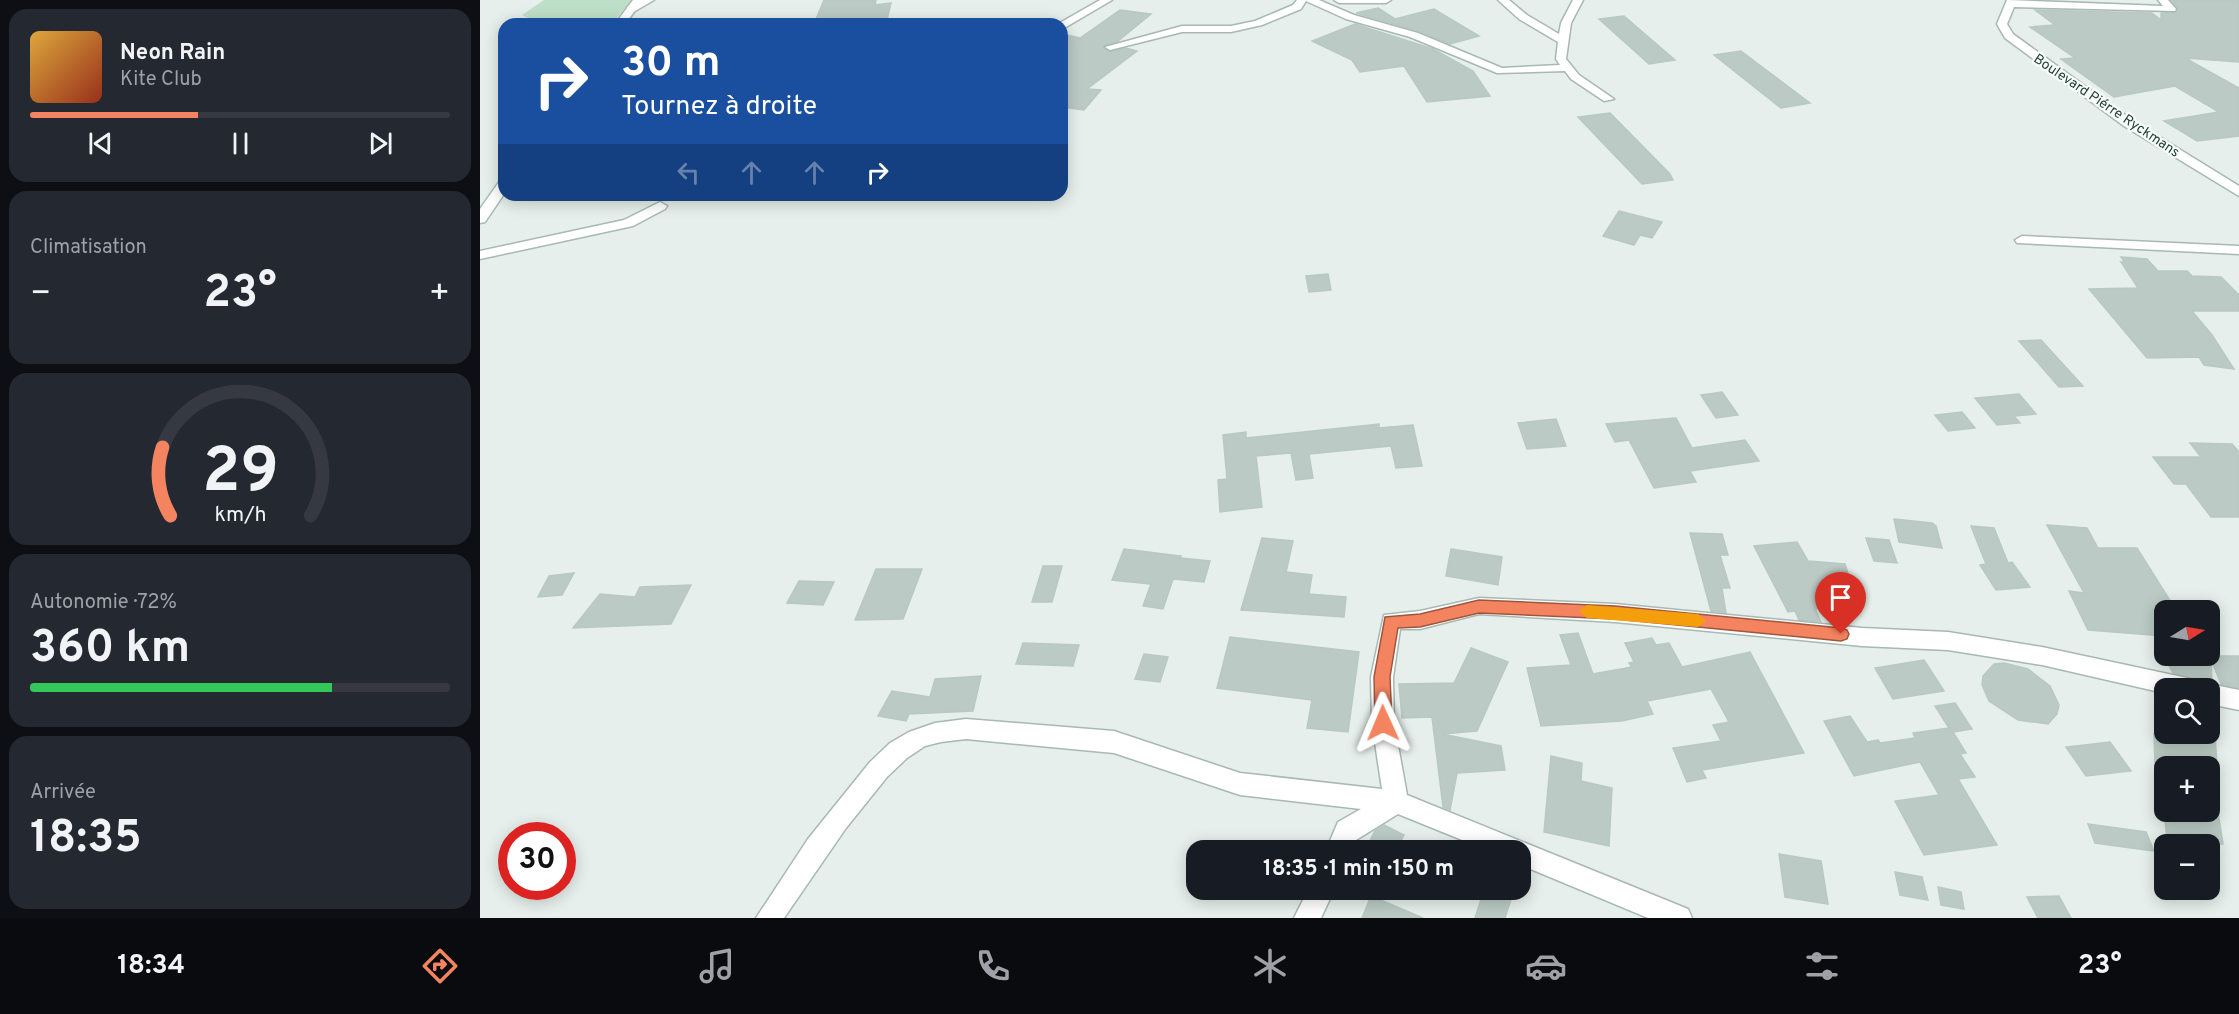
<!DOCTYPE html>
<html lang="fr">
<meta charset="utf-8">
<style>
:root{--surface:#171b24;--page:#242831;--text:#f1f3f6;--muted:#9ea1a6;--line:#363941;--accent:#f4845f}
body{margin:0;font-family:Overpass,sans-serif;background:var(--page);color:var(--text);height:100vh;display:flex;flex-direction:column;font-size:22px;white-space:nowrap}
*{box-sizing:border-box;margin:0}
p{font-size:20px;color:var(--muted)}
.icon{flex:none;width:33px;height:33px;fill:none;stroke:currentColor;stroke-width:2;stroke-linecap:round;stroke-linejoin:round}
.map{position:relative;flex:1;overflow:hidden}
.panel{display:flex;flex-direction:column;gap:9px;padding:9px;background:#0d0f14;width:480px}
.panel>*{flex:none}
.banner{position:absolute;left:18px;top:18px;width:570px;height:183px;border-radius:18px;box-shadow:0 3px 15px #0003;background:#1a4fa0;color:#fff;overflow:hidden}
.needle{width:39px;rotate:79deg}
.buttons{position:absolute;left:1674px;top:600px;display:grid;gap:12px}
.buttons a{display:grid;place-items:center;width:66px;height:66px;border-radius:12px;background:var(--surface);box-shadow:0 3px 15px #0003;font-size:30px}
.speed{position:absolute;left:18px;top:822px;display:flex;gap:12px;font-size:30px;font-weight:700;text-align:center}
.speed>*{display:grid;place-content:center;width:78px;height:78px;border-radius:50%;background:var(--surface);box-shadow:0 3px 15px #0003;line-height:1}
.speed .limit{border:9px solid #d22;background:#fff;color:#111}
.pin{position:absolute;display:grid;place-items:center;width:51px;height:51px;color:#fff;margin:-62px -26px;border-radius:50% 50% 50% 0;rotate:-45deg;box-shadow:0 0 6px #0007}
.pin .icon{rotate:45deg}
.me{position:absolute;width:66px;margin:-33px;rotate:359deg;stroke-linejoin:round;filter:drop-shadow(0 0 4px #0008)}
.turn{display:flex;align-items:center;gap:21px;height:126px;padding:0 24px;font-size:27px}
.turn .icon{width:78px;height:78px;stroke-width:2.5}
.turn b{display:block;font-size:42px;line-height:51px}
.lanes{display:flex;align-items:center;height:57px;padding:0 24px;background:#0003;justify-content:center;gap:30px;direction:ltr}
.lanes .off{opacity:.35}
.big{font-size:45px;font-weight:700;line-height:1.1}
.panel .card{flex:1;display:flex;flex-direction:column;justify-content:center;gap:9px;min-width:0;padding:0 21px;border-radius:18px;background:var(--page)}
.panel .dial{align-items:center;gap:0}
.dial svg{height:156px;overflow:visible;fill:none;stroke:var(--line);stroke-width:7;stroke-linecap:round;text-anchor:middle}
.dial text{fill:var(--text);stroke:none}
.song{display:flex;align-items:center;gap:18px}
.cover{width:72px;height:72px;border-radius:9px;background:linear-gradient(135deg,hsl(40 70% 55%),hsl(10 70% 35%))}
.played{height:6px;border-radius:3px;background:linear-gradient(90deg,var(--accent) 40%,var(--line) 40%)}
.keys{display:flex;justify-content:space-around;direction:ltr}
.heat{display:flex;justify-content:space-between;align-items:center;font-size:33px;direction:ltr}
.charge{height:9px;border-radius:4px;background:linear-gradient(90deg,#34c759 72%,var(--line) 0)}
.trip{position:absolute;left:706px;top:840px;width:345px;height:60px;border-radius:18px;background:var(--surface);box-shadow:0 3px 15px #0003;font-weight:700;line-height:60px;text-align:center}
.dock{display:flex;height:96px;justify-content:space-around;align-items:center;background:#090b0e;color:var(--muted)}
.dock .icon{width:42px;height:42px}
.dock .active{color:var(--accent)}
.dock b{font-size:27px;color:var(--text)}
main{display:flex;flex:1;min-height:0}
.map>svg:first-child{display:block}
</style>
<main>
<section class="panel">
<div class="card">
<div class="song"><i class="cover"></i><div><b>Neon Rain</b><p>Kite Club</p></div></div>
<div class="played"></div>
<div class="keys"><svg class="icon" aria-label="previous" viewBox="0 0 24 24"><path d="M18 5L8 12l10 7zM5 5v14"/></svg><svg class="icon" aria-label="pause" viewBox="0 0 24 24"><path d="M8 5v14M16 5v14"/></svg><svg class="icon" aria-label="next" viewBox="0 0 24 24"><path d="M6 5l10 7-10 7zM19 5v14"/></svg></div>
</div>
<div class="card"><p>Climatisation</p>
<div class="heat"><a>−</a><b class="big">23°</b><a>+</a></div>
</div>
<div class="card dial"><svg viewBox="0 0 100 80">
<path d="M14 69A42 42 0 1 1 86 69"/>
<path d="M14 69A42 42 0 0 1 10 34" stroke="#f4845f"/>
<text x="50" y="56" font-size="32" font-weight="700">29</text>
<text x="50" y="72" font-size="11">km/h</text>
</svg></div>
<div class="card"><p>Autonomie · 72%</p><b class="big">360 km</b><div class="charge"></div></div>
<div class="card"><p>Arrivée</p><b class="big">18:35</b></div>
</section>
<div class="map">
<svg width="1759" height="918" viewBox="0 0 1759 918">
<rect width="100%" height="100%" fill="#e6efeb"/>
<polygon fill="#bfe0c8" points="64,0 152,0 131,24 60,24 42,15"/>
<g fill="#bbcac4" stroke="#b8c9c2" stroke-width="1.5">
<polygon points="344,0 396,0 395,5 411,3 406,24 334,24"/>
<polygon points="1691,0 1759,0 1759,62 1705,58 1759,88 1759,136 1717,141 1684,121 1739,112 1695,86 1634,97 1581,59 1595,58 1550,27 1575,25 1555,10 1672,13 1681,20 1681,13 1697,12 1698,8"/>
<polygon points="898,8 915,19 954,9 999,36 970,44 939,31 876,13"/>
<polygon points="640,10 671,14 638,41 623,48 631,52 646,48 657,51 607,89 621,90 604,110 582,107 582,34 600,38"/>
<polygon points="1144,16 1195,60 1169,64 1119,19"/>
<polygon points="875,24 953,49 993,71 1010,96 947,102 924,66 880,72 872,60 832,41"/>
<polygon points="1261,51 1330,103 1301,108 1234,55"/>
<polygon points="1130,113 1190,174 1193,180 1162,184 1098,117"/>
<polygon points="1139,211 1182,222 1172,238 1160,235 1154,245 1123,236"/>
<polygon points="1641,257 1667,259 1678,271 1707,271 1712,276 1741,277 1759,295 1759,311 1712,311 1732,335 1754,369 1724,365 1719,357 1667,358 1609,289 1658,288 1641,262 1645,263"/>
<polygon points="848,274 851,290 829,292 826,276"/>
<polygon points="1561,340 1603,386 1579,387 1539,341"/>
<polygon points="1242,392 1258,415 1236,418 1221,395"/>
<polygon points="1539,394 1556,414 1534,416 1540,423 1517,425 1495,398"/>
<polygon points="1482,412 1495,428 1468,431 1455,415"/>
<polygon points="1196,418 1212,448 1265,440 1279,461 1210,471 1216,482 1174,488 1149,440 1135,442 1126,424"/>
<polygon points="1076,419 1086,446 1047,449 1038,423"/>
<polygon points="899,424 899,428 933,425 942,466 916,468 911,446 829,454 833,478 816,480 811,453 776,456 782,507 740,512 738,480 747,479 743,435 766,432 766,438"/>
<polygon points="1710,443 1752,444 1759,452 1759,517 1731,517 1706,484 1694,484 1673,457 1721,457"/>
<polygon points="1414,519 1452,523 1456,526 1462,548 1419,542"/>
<polygon points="1567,525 1607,528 1618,548 1657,548 1696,610 1684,610 1684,636 1608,630 1589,591 1604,593"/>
<polygon points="1491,526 1514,528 1528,563 1532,562 1550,587 1516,590 1500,565 1506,564"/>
<polygon points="1210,533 1242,534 1248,555 1240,555 1250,588 1242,588 1246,613 1231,611"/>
<polygon points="782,538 813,541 806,572 832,575 829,594 866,597 864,617 761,610"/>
<polygon points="1386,538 1409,540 1417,563 1394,561"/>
<polygon points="1317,542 1328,561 1365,564 1378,604 1335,609 1341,622 1319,620 1315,611 1308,612 1274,546"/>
<polygon points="644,549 701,556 700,558 730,561 724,582 693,579 683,609 663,606 671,584 632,580"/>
<polygon points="971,549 1022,557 1018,585 966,576"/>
<polygon points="563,566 582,566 572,602 552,602"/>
<polygon points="396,569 442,569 423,619 375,620"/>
<polygon points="94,573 82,595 58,597 69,576"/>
<polygon points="319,581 354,582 343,605 307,603"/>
<polygon points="211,585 191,624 93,628 120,594 155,597 160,587"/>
<polygon points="1098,633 1113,674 1152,667 1149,663 1154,662 1145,643 1172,638 1176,645 1189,643 1202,667 1270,652 1324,753 1222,770 1226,778 1207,782 1193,748 1241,741 1233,725 1249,722 1231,689 1167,701 1173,714 1142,721 1061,726 1047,668 1091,665 1080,635"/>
<polygon points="750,637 879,652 868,732 827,728 832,700 737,688"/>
<polygon points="543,643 599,645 593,666 536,664"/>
<polygon points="991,648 1028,662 997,731 962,734 1021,746 1025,770 977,773 970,810 963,807 952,717 922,718 919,684 974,683"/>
<polygon points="664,654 688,657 680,682 655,679"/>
<polygon points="1684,656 1759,656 1759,688 1741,684 1731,659 1732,682 1726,683 1693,673"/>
<polygon points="1444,660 1464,691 1413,699 1395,668"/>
<polygon points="1524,663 1548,669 1570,686 1579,705 1577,714 1568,724 1538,720 1509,701 1502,685 1503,676 1514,664"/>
<polygon points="501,676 493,711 429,714 426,721 398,716 412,691 450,697 455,679"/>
<polygon points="1475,703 1492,729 1473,732 1486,753 1480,754 1495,777 1478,779 1517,845 1444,855 1415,801 1459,795 1440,762 1374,776 1344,721 1370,716 1387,742 1398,740 1400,743 1435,738 1433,733 1469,728 1455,706"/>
<polygon points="1674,734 1735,734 1737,766 1675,766"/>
<polygon points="1630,742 1651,771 1606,776 1586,747"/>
<polygon points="1071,756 1102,763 1101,781 1132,788 1129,846 1064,832"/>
<polygon points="1684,812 1738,812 1743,844 1705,844 1687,838"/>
<polygon points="1608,824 1666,832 1674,851 1615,843"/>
<polygon points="904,825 924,835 916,850 885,850 895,831"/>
<polygon points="1299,854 1341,861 1348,904 1305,897"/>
<polygon points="1415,872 1442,877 1448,900 1420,895"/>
<polygon points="1458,887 1481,892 1484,909 1461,905"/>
<polygon points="1004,890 1034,890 1025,918 995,918"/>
<polygon points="891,896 943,918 882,918"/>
<polygon points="1579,896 1591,918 1558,918 1547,897"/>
</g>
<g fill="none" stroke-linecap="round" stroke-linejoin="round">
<g stroke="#a8b8b2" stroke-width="3">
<g id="minor">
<polygon points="161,0 174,0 155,11 147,11 147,7"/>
<polygon points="620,0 632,0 586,27 582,28 582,24 578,24"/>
<polygon points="817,0 839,0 874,15 938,33 1022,68 1080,65 1076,59 1078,42 1039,19 1018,0 1029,0 1047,15 1079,34 1081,23 1093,0 1103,0 1091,23 1086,59 1099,75 1134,99 1124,101 1091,79 1085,71 1017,73 930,37 866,19 826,1 821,9 782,25 751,32 702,32 630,50 625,47 702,26 751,26 775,21 813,5"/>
<polygon points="854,0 911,0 906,3 859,3"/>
<polygon points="1527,0 1683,6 1678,0 1688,0 1696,9 1695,11 1534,7 1527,24 1533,34 1652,120 1759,186 1759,196 1644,126 1525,38 1517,24"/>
<polygon points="180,202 187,206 185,209 153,226 0,259 0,251 144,220"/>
<polygon points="1542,236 1759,246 1759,254 1537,243 1535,240"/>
<polygon points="999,598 1135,604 1382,628 1468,632 1562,647 1707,678 1715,681 1718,688 1684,688 1684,693 1562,665 1468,650 1382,646 1135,622 999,614 940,629 920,629 913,677 914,723 927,795 1208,909 1212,918 1168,918 1041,865 1041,850 1007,850 918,814 876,840 871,850 846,850 858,822 881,809 760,795 634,753 486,739 461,742 445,746 427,758 407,777 366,828 304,918 276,918 328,839 390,762 410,743 429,732 455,723 486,719 634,731 760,773 902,789 892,723 891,677 904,615 940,611"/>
<polygon points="1730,684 1759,690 1759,710 1730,704 1730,688 1721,688"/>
<polygon points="828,890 854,890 841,918 814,918"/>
</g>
</g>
<g stroke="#a4bbb3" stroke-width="3">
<g id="secondary">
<polygon points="153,0 163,0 145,24 135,24"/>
<polygon points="24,181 24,194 5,222 0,223 0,209 19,182"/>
</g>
</g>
<use href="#minor" fill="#fff" fill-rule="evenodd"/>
<use href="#secondary" fill="#fff" fill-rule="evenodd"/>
</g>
<polygon fill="#f4845f" stroke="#9f563e" stroke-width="1.5" points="999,600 1135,606 1361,628 1367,630 1369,634 1367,639 1361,641 1135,619 999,613 940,627 918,628 910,677 912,723 909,729 903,731 897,729 895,723 894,677 905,617 940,614"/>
<polygon fill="#f59e0b" points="1107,605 1218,614 1226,621 1218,627 1107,618 1099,611"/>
<g text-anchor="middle" stroke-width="4.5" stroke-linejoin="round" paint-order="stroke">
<g font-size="14" fill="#24423a" stroke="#f7fbf9">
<text transform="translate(1627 105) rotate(34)" y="5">Boulevard Piérre Ryckmans</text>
</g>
</g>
</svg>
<div class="buttons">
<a><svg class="needle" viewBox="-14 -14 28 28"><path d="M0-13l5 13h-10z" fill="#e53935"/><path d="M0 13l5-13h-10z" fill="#9ea1a6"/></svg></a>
<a><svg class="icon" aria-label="search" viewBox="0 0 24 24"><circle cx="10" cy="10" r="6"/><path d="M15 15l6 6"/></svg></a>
<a>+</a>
<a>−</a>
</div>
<div class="speed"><div class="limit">30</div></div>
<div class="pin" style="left:1361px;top:634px;background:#d93025"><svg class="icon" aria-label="arrive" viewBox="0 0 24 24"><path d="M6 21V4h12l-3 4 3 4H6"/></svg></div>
<svg class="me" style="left:903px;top:723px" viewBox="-20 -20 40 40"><path d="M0-17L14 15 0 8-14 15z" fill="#f4845f" stroke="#fff" stroke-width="4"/></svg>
<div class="trip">18:35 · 1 min · 150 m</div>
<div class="banner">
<div class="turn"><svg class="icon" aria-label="right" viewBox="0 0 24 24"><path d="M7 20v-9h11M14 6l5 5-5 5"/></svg><div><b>30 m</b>Tournez à droite</div></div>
<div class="lanes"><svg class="icon off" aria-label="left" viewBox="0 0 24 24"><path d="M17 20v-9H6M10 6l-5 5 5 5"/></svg><svg class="icon off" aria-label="ahead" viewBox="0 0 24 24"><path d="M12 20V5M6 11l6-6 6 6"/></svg><svg class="icon off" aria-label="ahead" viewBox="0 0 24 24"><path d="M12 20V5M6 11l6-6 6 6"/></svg><svg class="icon" aria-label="right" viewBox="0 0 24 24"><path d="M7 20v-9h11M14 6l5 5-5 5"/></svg></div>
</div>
</div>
</main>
<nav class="dock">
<b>18:34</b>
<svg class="icon active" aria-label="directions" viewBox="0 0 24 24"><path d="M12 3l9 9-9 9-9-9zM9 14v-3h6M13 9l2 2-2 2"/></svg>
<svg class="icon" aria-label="music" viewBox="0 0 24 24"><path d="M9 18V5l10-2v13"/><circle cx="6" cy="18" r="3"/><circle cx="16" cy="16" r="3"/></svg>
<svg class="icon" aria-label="phone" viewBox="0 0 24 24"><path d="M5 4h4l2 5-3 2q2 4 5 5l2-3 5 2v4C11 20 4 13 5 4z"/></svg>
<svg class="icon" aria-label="climate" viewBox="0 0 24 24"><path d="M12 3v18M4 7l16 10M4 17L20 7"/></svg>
<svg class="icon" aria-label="car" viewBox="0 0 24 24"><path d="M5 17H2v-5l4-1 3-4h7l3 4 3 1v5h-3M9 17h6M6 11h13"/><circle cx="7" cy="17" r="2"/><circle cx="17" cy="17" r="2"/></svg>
<svg class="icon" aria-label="filters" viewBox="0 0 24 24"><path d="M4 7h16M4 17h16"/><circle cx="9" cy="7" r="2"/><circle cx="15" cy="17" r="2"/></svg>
<b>23°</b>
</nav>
